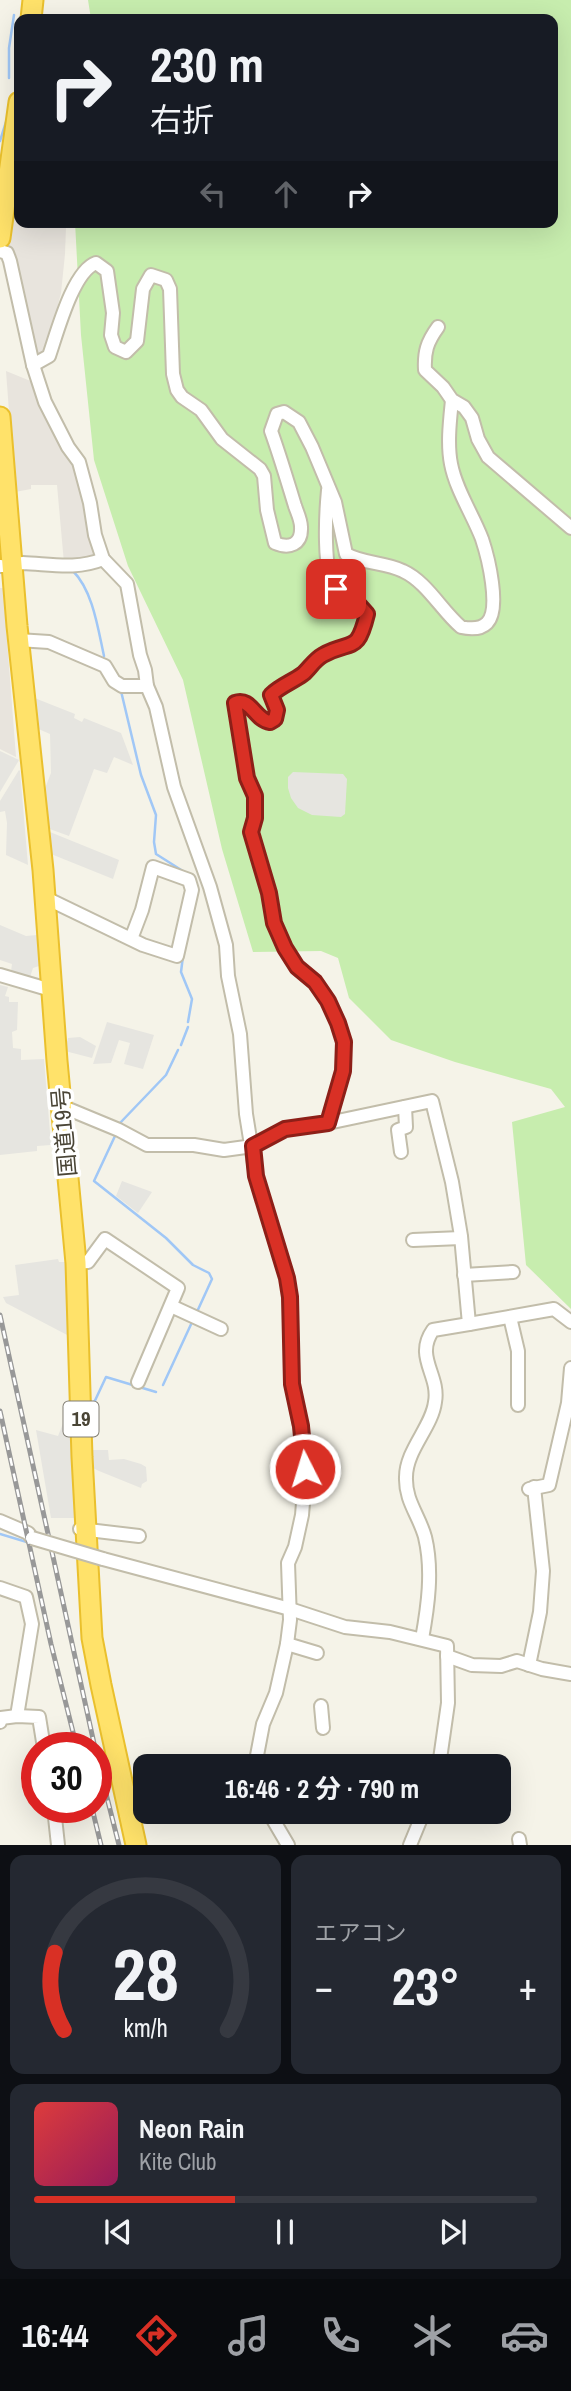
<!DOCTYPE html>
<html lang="ja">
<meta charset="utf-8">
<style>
:root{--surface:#171b24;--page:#242831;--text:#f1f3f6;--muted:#9ea1a6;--line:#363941;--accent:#d93025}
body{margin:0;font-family:"Archivo Narrow","Noto Sans JP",sans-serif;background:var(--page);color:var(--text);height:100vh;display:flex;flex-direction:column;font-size:26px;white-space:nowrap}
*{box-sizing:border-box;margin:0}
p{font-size:23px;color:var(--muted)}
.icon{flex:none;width:38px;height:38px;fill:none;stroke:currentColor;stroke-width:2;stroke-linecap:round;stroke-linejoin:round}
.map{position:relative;height:1845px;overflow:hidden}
.drawer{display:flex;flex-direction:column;gap:10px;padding:10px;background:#0d0f14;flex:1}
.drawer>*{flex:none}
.hud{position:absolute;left:14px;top:14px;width:544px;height:214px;border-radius:14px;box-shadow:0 7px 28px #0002;background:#171b24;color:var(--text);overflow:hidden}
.speed{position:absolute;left:21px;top:1732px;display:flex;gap:14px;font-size:35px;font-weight:700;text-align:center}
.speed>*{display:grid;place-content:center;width:91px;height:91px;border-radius:50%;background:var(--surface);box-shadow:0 7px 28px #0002;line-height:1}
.speed .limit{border:10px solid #d22;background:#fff;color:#111}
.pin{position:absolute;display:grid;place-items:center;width:60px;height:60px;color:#fff;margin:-30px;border-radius:14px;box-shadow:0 4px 10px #0006}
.me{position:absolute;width:77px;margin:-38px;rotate:355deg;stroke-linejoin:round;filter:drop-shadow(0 0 5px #0008)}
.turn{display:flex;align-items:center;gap:24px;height:147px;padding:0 21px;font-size:32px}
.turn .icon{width:91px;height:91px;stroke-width:2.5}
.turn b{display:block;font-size:49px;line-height:60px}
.lanes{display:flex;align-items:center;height:66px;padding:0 21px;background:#0003;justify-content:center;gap:35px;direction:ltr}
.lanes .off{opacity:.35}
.big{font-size:52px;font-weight:700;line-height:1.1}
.drawer .widget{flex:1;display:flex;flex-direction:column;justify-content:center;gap:10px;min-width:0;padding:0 24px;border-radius:14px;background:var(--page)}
.drawer .dial{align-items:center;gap:0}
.dial svg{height:182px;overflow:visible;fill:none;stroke:var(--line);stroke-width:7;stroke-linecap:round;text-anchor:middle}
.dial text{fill:var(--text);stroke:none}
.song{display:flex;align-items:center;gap:21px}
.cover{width:84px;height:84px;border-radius:10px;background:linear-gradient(135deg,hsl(0 70% 55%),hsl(330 70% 35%))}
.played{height:7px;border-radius:4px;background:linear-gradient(90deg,var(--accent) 40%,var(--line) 40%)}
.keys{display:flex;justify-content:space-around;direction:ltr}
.heat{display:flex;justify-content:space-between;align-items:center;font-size:38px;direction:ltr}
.drawer .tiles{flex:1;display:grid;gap:10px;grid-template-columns:1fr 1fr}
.widget:last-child{grid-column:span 2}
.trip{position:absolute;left:133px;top:1754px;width:378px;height:70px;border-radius:14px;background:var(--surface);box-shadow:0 7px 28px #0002;font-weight:700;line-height:70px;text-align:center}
.tab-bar{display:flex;height:112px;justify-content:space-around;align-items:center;background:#090b0e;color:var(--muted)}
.tab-bar .icon{width:49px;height:49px}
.tab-bar .active{color:var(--accent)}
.tab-bar b{font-size:32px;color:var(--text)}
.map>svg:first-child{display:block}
</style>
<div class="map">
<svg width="571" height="1845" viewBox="0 0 571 1845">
<rect width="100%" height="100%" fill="#f5f3e8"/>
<g fill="#e8e4dd">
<polygon points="19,186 19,222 99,222 98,229 66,227 65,254 61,293 46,351 37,356 8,242 16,187"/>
<polygon points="6,371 33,382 74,458 98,553 95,561 64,563 57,485 31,485 31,489 15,492"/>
<polygon points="0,588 3,588 16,757 0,749"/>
</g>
<polygon fill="#c7edae" points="88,0 571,0 571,1309 526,1265 512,1122 565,1107 551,1089 455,1062 391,1040 349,998 338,958 321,951 253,952 222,849 183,680 128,566 94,460 81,335 75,222 553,222 553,19 91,19"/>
<g fill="#e6e5e0">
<polygon points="32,697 75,714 74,718 82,722 84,718 121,733 133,765 114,757 107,773 94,769 69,836 47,828 44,791 51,773 50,734 34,727"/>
<polygon points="0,751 19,760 0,792"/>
<polygon points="19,770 20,771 28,865 6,855 7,823 5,811 0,812 0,801"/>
<polygon points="293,772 343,774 347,779 345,814 341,817 312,815 298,808 291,798 288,788 288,777"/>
<polygon points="50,832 119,860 113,879 51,854"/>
<polygon points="0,925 26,936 37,935 39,966 33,968 30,977 11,971 12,964 0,960"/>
<polygon points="0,985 8,987 5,996 9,997 9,1002 18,1002 17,1030 12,1032 13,1048 21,1049 21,1060 44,1059 51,1145 37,1146 37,1151 0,1155"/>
<polygon points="107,1022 154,1035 143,1069 124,1064 130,1043 119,1040 111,1063 93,1064"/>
<polygon points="80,1037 96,1046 92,1058 65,1051 68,1038"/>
<polygon points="122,1181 152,1192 138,1213 116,1196"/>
<polygon points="58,1259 59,1262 68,1262 71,1337 6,1303 3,1297 19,1295 15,1265"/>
<polygon points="64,1421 75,1425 76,1520 74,1518 51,1518 36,1430 58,1436"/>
<polygon points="92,1450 108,1450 109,1460 124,1459 141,1464 146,1467 147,1481 142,1484 141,1488 99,1471 93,1468"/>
</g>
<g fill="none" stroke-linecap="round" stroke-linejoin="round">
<g stroke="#a0c7f6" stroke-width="2.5">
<polyline points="9,78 9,48 14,15"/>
<polyline points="0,141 6,122"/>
<path d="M73 571C93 591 98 629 104 656"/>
<polyline points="121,691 141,775 156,815 154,842 156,854 186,873"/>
<polyline points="183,956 181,972 192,999 188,1022"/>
<polyline points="181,1045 188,1027"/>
<polyline points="120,1123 166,1075 178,1050"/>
<polyline points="115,1136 94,1181 166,1238 193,1265 209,1273 212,1279 196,1314"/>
<polyline points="163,1385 193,1320"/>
<polyline points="92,1407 106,1377 156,1392"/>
<polyline points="0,1534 30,1543"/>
<polyline points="215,1595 270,1610"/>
</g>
<g stroke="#c2bdaa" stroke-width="16">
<g id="minor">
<polyline points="0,251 7,253 10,261 33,365 45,402 68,447 79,462 90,503 95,535 103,559 127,584 140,655 145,670 147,686 156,707 174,787 210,887 226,945 228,976 240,1034 246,1114 256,1176 287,1277 290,1297 292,1384 303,1441 305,1469 304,1491 302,1515 295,1547 288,1563 290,1620 287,1644 276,1693 263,1724 255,1766"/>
<path d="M438 327C427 342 424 352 425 370L443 387 452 400 464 407 472 418 478 439 488 457 571 528"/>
<path d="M33 365 49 356C57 333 73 271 96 263L107 271 113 313 111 335 115 347 126 352 137 341 143 289 151 275 166 280 170 289 173 374 177 390 182 397 201 410 222 439 260 469 264 476 267 510 275 543C289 549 302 545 301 527 301 520 297 512 295 506 287 480 280 456 271 431L277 414 284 412 299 422 312 447 335 502 346 554C363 564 385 562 403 571 427 582 441 610 461 627 470 629 480 630 487 623 501 609 488 557 482 539 473 515 456 490 451 464 447 444 450 420 452 400"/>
<path d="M0 566C8 567 15 563 23 563 50 564 77 570 103 559"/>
<polyline points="18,640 49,642 105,666 114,681 122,686 147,686"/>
<polyline points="45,903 52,901 143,945 177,956 192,890 189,880 153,867 142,910 131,939"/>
<polyline points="0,975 51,990"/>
<path d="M61 1106 119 1130 147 1145H194L224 1150 253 1146 285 1129 328 1123 343 1071 344 1042 338 1023 328 1001 315 982 297 967 285 948 274 923 269 893 251 832 255 818V796L247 778 235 703 245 702C255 711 261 727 275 719L277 710 271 695C280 686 292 682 303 674 310 668 314 660 323 655 352 639 356 655 367 614 358 604 345 599 336 589 322 574 326 511 328 490"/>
<path d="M328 1123 432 1101 452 1182 461 1236 469 1324 433 1330C414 1357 440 1375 435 1402 432 1427 406 1450 406 1477 405 1501 419 1515 425 1537 433 1570 428 1606 422 1639"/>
<polyline points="401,1152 398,1130 406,1127 405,1107"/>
<polyline points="413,1240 461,1238"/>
<polyline points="76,1263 88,1262 105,1239 178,1288 138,1382"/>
<polyline points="464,1275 513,1272"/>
<polyline points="171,1306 221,1329"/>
<polyline points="510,1317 518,1351 518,1405"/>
<polyline points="469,1324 554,1309 571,1322"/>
<polyline points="529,1489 549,1485 568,1403 571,1368"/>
<polyline points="0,1521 28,1533 32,1538"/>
<polyline points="80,1529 139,1536"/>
<polyline points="103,1559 290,1609 345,1627 390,1632 447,1646 448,1703 439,1766"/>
<polyline points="0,1588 26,1597 32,1624 17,1716"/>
<polyline points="287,1644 317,1653"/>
<polyline points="447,1656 472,1665 501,1666 517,1661 542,1669 571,1674"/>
<polyline points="529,1665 540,1612 543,1571 534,1487"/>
<polyline points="321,1706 323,1728"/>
<polyline points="0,1722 1,1718 17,1716 39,1717 44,1748"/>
<polyline points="54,1808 58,1845"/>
<polyline points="268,1811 288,1845"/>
<polyline points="519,1839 520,1845"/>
<polyline points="410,1845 424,1811"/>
</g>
</g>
<g stroke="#eac02d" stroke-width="23">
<g id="highway">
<polyline points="31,19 33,0"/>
<polyline points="0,238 19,102"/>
<polyline points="0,417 17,626 43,870 57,1061 76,1263 82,1457 92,1638 101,1685 136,1845"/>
</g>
</g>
<use href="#minor" stroke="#fff" stroke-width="12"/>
<use href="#highway" stroke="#ffe26a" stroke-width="19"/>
<g stroke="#989898" stroke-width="5">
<g id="rail">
<polyline points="0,1315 95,1748"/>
<polyline points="0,1411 51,1644 77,1748"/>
<polyline points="96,1754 119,1845"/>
<polyline points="92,1808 101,1845"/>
</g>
</g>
<use href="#rail" stroke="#fff" stroke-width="2.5" stroke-dasharray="8" stroke-linecap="butt"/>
<g stroke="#c2bdaa" stroke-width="16" stroke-linecap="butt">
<polyline id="minor-bridge" points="32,1538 103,1559"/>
</g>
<use href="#minor-bridge" stroke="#fff" stroke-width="12"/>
</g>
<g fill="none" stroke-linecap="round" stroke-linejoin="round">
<g stroke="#8d1f18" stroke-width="18">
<path id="route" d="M305 1469 301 1426 292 1384 290 1297 287 1278 256 1176 253 1146 285 1129 328 1123 343 1071 344 1042 338 1023 328 1001 315 982 297 967 285 948 274 923 269 893 251 832 255 818V796L247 778 235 703C251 697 255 720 270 722L275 719 277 710 271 695C280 686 292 682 303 674 310 668 314 660 323 655 352 639 357 655 367 614L359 605 336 589"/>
</g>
<use href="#route" stroke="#d93025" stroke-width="12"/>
</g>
<g text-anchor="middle" stroke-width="7" stroke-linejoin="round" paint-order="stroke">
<rect fill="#fff" stroke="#807d72" stroke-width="2" x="63.5" y="1401.5" width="35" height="35" rx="5"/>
<g font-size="21" font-weight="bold" fill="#4a4536">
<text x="81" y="1426">19</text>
</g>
<g font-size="23" fill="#4a4536" stroke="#fff">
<text transform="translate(64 1132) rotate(-95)" y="8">国道19号</text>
</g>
</g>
</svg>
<div class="speed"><div class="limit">30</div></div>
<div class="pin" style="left:336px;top:589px;background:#d93025"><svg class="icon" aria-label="arrive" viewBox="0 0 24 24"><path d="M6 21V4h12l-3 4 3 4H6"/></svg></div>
<svg class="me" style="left:305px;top:1469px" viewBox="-20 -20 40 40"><circle r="17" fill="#d93025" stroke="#fff" stroke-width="3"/><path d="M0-11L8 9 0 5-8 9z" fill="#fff"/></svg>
<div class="trip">16:46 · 2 分 · 790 m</div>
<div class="hud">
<div class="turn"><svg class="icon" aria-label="right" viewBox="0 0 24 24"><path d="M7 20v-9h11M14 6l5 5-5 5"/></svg><div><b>230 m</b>右折</div></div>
<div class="lanes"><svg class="icon off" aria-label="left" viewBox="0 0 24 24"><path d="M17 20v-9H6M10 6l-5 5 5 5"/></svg><svg class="icon off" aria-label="ahead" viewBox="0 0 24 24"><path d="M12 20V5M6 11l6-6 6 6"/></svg><svg class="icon" aria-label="right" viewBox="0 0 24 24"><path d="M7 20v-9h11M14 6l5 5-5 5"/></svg></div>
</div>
</div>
<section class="drawer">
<div class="tiles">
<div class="widget dial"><svg viewBox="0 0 100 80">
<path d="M14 69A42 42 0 1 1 86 69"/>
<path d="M14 69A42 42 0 0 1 10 35" stroke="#d93025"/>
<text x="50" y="56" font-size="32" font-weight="700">28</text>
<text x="50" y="72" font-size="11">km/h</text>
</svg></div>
<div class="widget"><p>エアコン</p>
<div class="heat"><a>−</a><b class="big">23°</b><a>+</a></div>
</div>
<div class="widget">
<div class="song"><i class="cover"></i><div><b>Neon Rain</b><p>Kite Club</p></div></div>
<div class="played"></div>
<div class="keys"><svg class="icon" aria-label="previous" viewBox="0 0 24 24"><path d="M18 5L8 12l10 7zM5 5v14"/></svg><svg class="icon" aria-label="pause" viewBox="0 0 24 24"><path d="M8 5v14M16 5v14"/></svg><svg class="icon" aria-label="next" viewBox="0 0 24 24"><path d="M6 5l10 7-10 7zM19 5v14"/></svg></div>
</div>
</div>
</section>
<nav class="tab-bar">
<b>16:44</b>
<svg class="icon active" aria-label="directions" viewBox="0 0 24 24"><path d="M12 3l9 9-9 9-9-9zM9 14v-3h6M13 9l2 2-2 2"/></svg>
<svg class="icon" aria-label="music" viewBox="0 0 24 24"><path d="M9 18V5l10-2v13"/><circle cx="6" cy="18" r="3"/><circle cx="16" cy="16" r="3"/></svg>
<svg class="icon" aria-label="phone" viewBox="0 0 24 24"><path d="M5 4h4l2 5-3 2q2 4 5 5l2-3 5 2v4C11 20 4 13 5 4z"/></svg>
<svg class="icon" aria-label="climate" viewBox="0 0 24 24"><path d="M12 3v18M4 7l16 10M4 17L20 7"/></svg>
<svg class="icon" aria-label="car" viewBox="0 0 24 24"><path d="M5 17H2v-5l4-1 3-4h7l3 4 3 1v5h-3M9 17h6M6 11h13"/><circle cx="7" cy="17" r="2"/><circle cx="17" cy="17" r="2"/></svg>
</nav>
